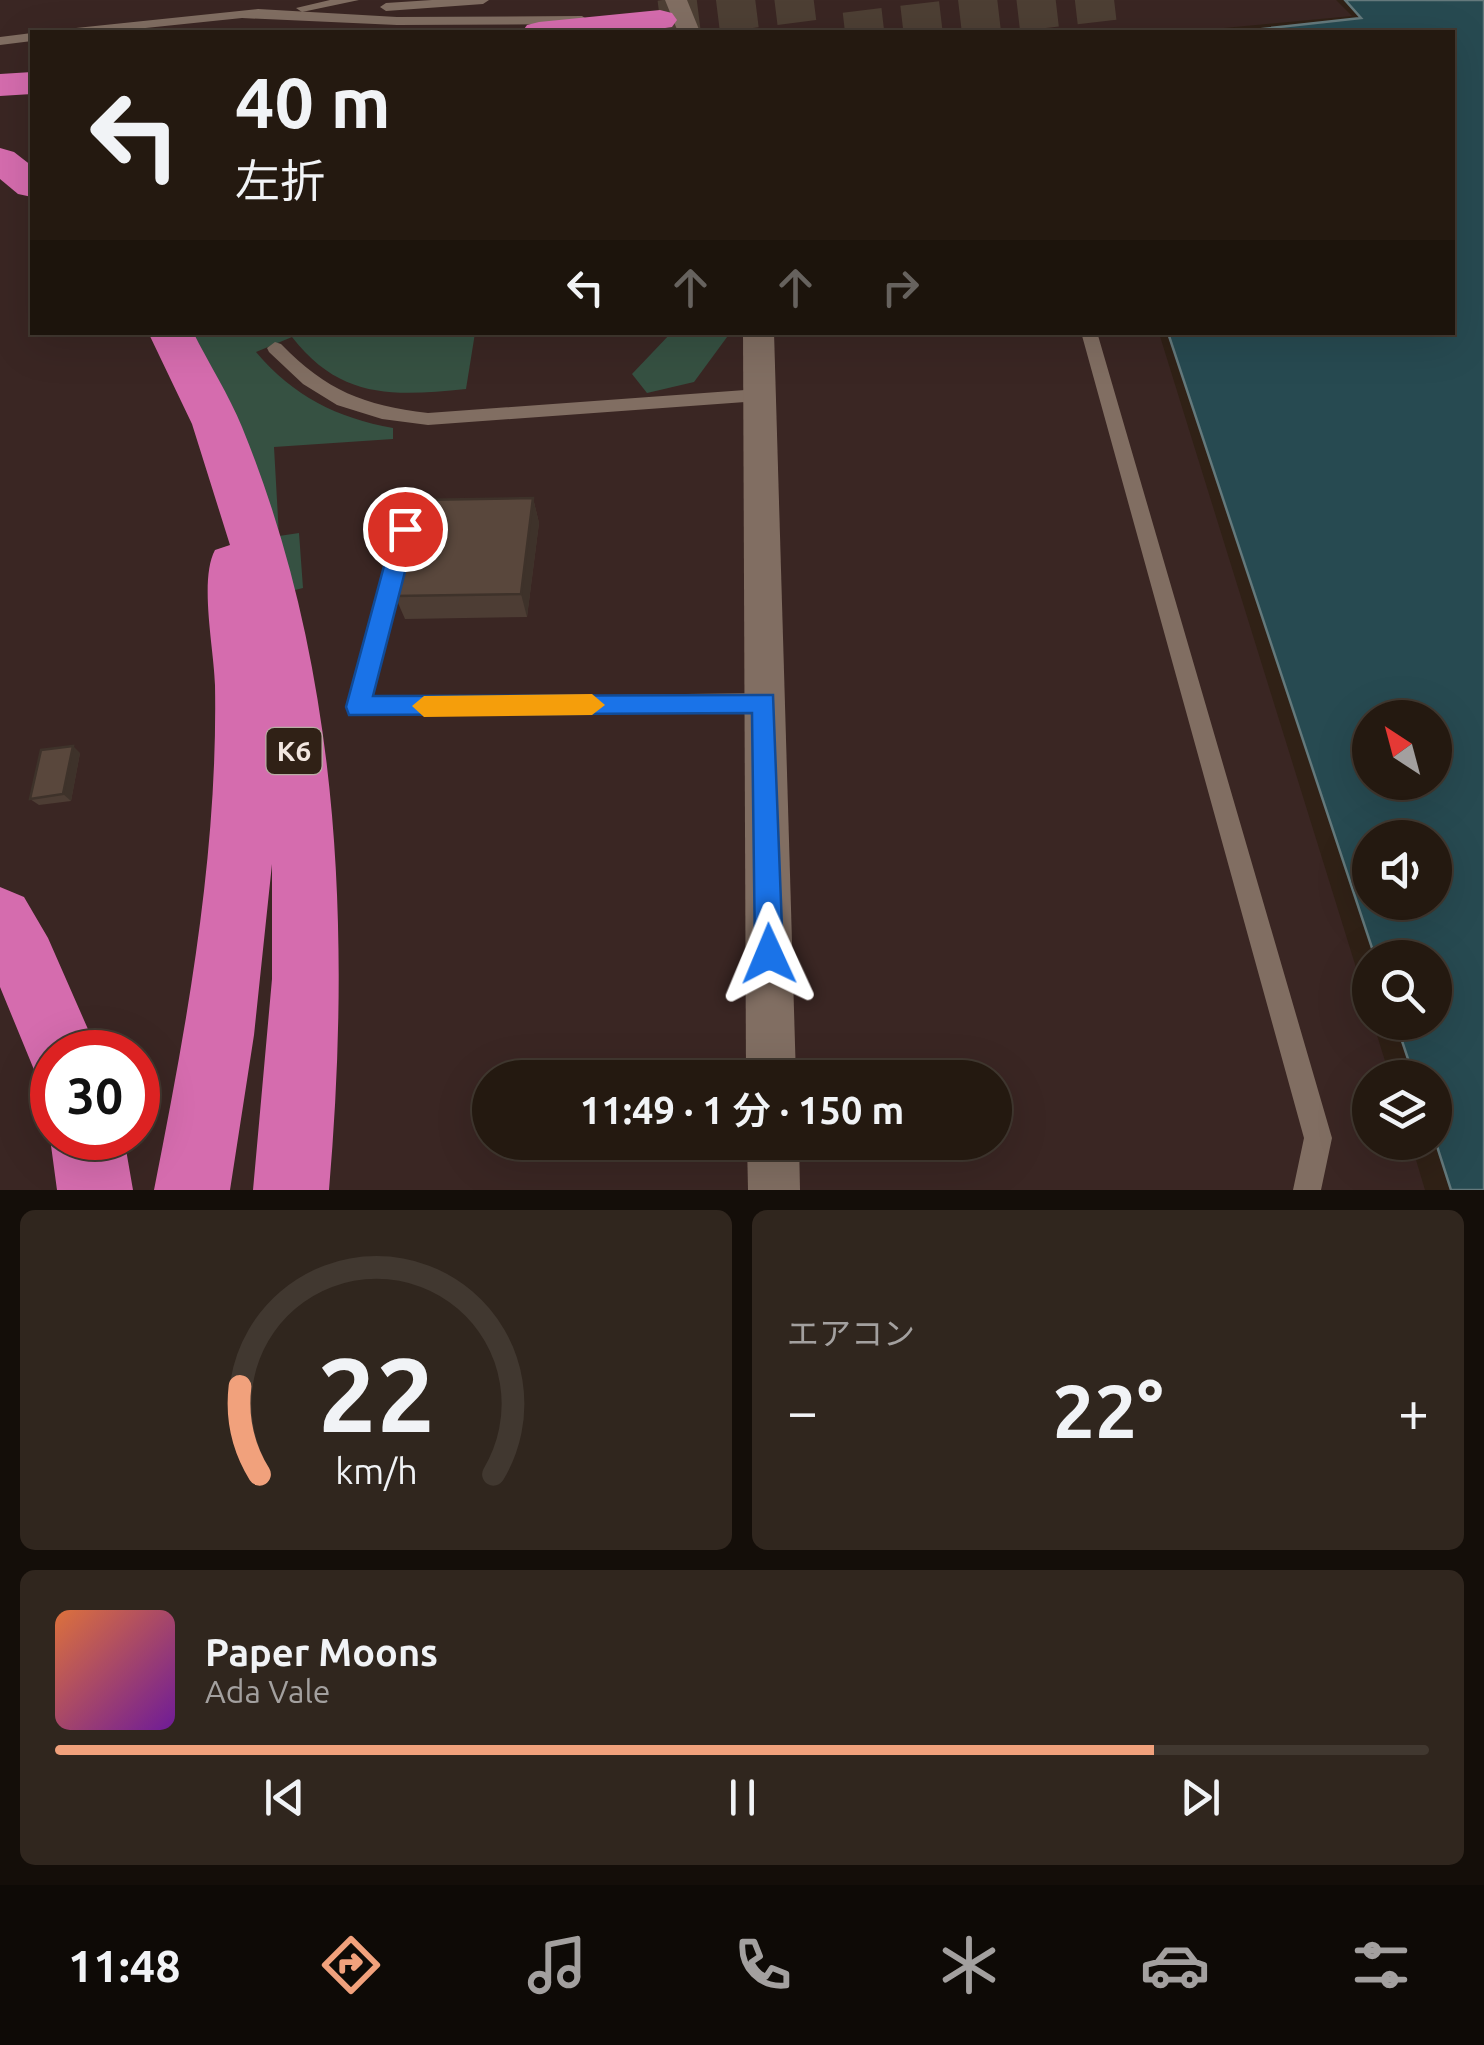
<!DOCTYPE html>
<html lang="ja">
<meta charset="utf-8">
<style>
:root{--surface:#241910;--page:#30261e;--text:#f1f3f6;--muted:#a3a09f;--line:#413830;--accent:#f1a17c}
body{margin:0;font-family:Ubuntu,"Noto Sans JP",sans-serif;background:var(--page);color:var(--text);height:100vh;display:flex;flex-direction:column;font-size:38px;white-space:nowrap}
*{box-sizing:border-box;margin:0}
p{font-size:32px;color:var(--muted)}
.icon{flex:none;width:55px;height:55px;fill:none;stroke:currentColor;stroke-width:2;stroke-linecap:round;stroke-linejoin:round}
.map{position:relative;height:1190px;overflow:hidden}
.panel{display:flex;flex-direction:column;gap:20px;padding:20px;background:#140e09;flex:1}
.panel>*{flex:none}
.banner{position:absolute;left:30px;top:30px;width:1425px;height:305px;border-radius:0px;box-shadow:0 10px 40px #0002,0 0 0 2px var(--line);background:#241910;color:var(--text);overflow:hidden}
.needle{width:65px;rotate:324deg}
.tools{position:absolute;left:1352px;top:700px;display:grid;gap:20px}
.tools a{display:grid;place-items:center;width:100px;height:100px;border-radius:50%;background:var(--surface);box-shadow:0 10px 40px #0002,0 0 0 2px var(--line);font-size:50px}
.speed{position:absolute;left:30px;top:1030px;display:flex;gap:20px;font-size:50px;font-weight:700;text-align:center}
.speed>*{display:grid;place-content:center;width:130px;height:130px;border-radius:50%;background:var(--surface);box-shadow:0 10px 40px #0002,0 0 0 2px var(--line);line-height:1}
.speed .limit{border:15px solid #d22;background:#fff;color:#111}
.pin{position:absolute;display:grid;place-items:center;width:85px;height:85px;color:#fff;margin:-42px;border:5px solid #fff;border-radius:50%;box-shadow:0 2px 10px #0007}
.me{position:absolute;width:110px;margin:-55px;rotate:359deg;stroke-linejoin:round;filter:drop-shadow(0 0 8px #0008)}
.turn{display:flex;align-items:center;gap:35px;height:210px;padding:0 40px;font-size:45px}
.turn .icon{width:130px;height:130px;stroke-width:2.5}
.turn b{display:block;font-size:70px;line-height:85px}
.lanes{display:flex;align-items:center;height:95px;padding:0 40px;background:#0003;justify-content:center;gap:50px;direction:ltr}
.lanes .off{opacity:.35}
.big{font-size:75px;font-weight:600;line-height:1.1}
.panel .card{flex:1;display:flex;flex-direction:column;justify-content:center;gap:15px;min-width:0;padding:0 35px;border-radius:15px;background:var(--page)}
.panel .dial{align-items:center;gap:0}
.dial svg{height:260px;overflow:visible;fill:none;stroke:var(--line);stroke-width:7;stroke-linecap:round;text-anchor:middle}
.dial text{fill:var(--text);stroke:none}
.song{display:flex;align-items:center;gap:30px}
.cover{width:120px;height:120px;border-radius:15px;background:linear-gradient(135deg,hsl(20 70% 55%),hsl(280 70% 35%))}
.played{height:10px;border-radius:5px;background:linear-gradient(90deg,var(--accent) 80%,var(--line) 80%)}
.keys{display:flex;justify-content:space-around;direction:ltr}
.heat{display:flex;justify-content:space-between;align-items:center;font-size:55px;direction:ltr}
.panel .tiles{flex:1;display:grid;gap:20px;grid-template-columns:1fr 1fr}
.card:last-child{grid-column:span 2}
.trip{position:absolute;left:472px;top:1060px;width:540px;height:100px;border-radius:50px;background:var(--surface);box-shadow:0 10px 40px #0002,0 0 0 2px var(--line);font-weight:600;line-height:100px;text-align:center}
.dock{display:flex;height:160px;justify-content:space-around;align-items:center;background:#0e0a06;color:var(--muted)}
.dock .icon{width:70px;height:70px}
.dock .selected{color:var(--accent)}
.dock b{font-size:45px;color:var(--text)}
.map>svg:first-child{display:block}
</style>
<div class="map">
<svg width="1484" height="1190" viewBox="0 0 1484 1190">
<rect width="100%" height="100%" fill="#302116"/>
<path fill="#3a2623" fill-rule="evenodd" d="M0 0H1336L1352 16 1181 32H32V332L1159 333 1390 1077 1370 1078V1142L1411 1143 1425 1190H0ZM52 1052H138V1138H52ZM490 1078H995V1142H490Z"/>
<g fill="#365142">
<polygon points="672,332 730,333 694,382 647,393 632,374"/>
<path d="M183 333H475L466 389C394 396 341 400 292 337L256 352C293 396 337 418 393 428V439L274 447 279 536 299 533 303 588 283 593Z"/>
</g>
<path fill="#274a51" stroke="#64797c" stroke-width="2.5" fill-rule="evenodd" d="M1345 0H1484V1190H1451L1435 1140V1078L1414 1077 1396 1023 1435 1022V958L1375 957 1168 333 1452 332V32H1235L1361 18ZM1370 718H1435V782H1370ZM1370 838H1435V902H1370Z"/>
<g fill="none" stroke-linecap="round" stroke-linejoin="round">
<g stroke="#4d3f34" stroke-width="39" stroke-dasharray="39 19" stroke-linecap="butt">
<polyline points="660,20 820,0"/>
<polyline points="845,32 1117,0"/>
</g>
<g fill="#816e62" fill-rule="evenodd">
<polygon points="330,0 359,0 302,12 296,8"/>
<polygon points="432,0 489,0 483,4 386,11 380,7 386,3"/>
<polygon points="258,9 397,17 582,16 588,20 582,24 397,25 242,18 107,32 70,32 76,28"/>
<polygon points="32,33 32,41 0,45 0,37"/>
<polygon points="1081,332 1097,332 1332,1138 1321,1190 1293,1190 1304,1138"/>
<path d="M275 342 281 344C327 391 363 405 428 413L759 389 768 395 759 401 428 425 382 419 337 405 303 384 269 352 267 348Z"/>
<polygon points="405,522 415,529 371,698 765,693 773,695 776,702 773,709 765,711 358,716 350,714 347,707 395,529"/>
</g>
<g fill="#816e62" fill-rule="evenodd">
<polygon points="665,0 687,0 700,32 678,32"/>
<polygon points="743,332 774,332 796,1078 746,1078"/>
<polygon points="747,1142 799,1142 800,1190 748,1190"/>
</g>
<g fill="#d56cae" fill-rule="evenodd">
<polygon points="660,10 672,13 677,20 672,27 638,32 522,32 527,25 539,22"/>
<polygon points="32,72 32,94 0,96 0,74"/>
<polygon points="0,148 14,152 32,166 32,197 18,194 0,179"/>
<path d="M148 332H193C209 364 229 395 242 427 341 669 351 933 329 1190H253L272 979V864L254 1035 230 1190H154C187 1023 218 855 215 685 214 648 199 580 215 550L230 545 192 424Z"/>
<polygon points="0,887 24,897 48,938 98,1052 52,1052 52,1084 37,1077 0,987"/>
<polygon points="52,1131 52,1138 124,1138 133,1190 57,1190 50,1138"/>
</g>
</g>
<g fill="#4d3d34">
<polygon points="533,498 539,523 527,617 405,619 395,596"/>
<polygon points="80,753 71,801 39,805 30,799"/>
</g>
<g fill="#3e322a">
<polygon points="533,498 539,523 527,617 521,594"/>
<polygon points="73,746 80,753 71,801 63,794"/>
</g>
<g fill="#59473c" stroke="#3e322a" stroke-width="2.5">
<polygon points="533,498 521,594 395,596 416,500"/>
<polygon points="73,746 63,794 30,799 41,750"/>
</g>
<polygon fill="#1a73e8" stroke="#114b97" stroke-width="2.5" points="405,521 416,529 373,696 773,695 783,954 779,963 769,968 759,963 755,954 752,713 349,715 346,707 394,529"/>
<polygon fill="#f59e0b" points="592,694 605,705 592,715 424,717 412,706 424,696"/>
<g text-anchor="middle" stroke-width="10" stroke-linejoin="round" paint-order="stroke">
<rect fill="#302116" stroke="#b8aca3" stroke-width="2.5" x="266.5" y="728" width="55" height="46" rx="8"/>
<g font-size="28" font-weight="bold" fill="#f2e7e0">
<text x="294" y="761">K6</text>
</g>
</g>
</svg>
<div class="tools">
<a><svg class="needle" viewBox="-14 -14 28 28"><path d="M0-13l5 13h-10z" fill="#e53935"/><path d="M0 13l5-13h-10z" fill="#a3a09f"/></svg></a>
<a><svg class="icon" aria-label="sound" viewBox="0 0 24 24"><path d="M4 9h4l5-4v14l-5-4H4zM17 9q2 3 0 6"/></svg></a>
<a><svg class="icon" aria-label="search" viewBox="0 0 24 24"><circle cx="10" cy="10" r="6"/><path d="M15 15l6 6"/></svg></a>
<a><svg class="icon" aria-label="layers" viewBox="0 0 24 24"><path d="M12 4l9 5-9 5-9-5zM3 14l9 5 9-5"/></svg></a>
</div>
<div class="speed"><div class="limit">30</div></div>
<div class="pin" style="left:405px;top:529px;background:#d93025"><svg class="icon" aria-label="arrive" viewBox="0 0 24 24"><path d="M6 21V4h12l-3 4 3 4H6"/></svg></div>
<svg class="me" style="left:769px;top:954px" viewBox="-20 -20 40 40"><path d="M0-17L14 15 0 8-14 15z" fill="#1a73e8" stroke="#fff" stroke-width="4"/></svg>
<div class="trip">11:49 · 1 分 · 150 m</div>
<div class="banner">
<div class="turn"><svg class="icon" aria-label="left" viewBox="0 0 24 24"><path d="M17 20v-9H6M10 6l-5 5 5 5"/></svg><div><b>40 m</b>左折</div></div>
<div class="lanes"><svg class="icon" aria-label="left" viewBox="0 0 24 24"><path d="M17 20v-9H6M10 6l-5 5 5 5"/></svg><svg class="icon off" aria-label="ahead" viewBox="0 0 24 24"><path d="M12 20V5M6 11l6-6 6 6"/></svg><svg class="icon off" aria-label="ahead" viewBox="0 0 24 24"><path d="M12 20V5M6 11l6-6 6 6"/></svg><svg class="icon off" aria-label="right" viewBox="0 0 24 24"><path d="M7 20v-9h11M14 6l5 5-5 5"/></svg></div>
</div>
</div>
<section class="panel">
<div class="tiles">
<div class="card dial"><svg viewBox="0 0 100 80">
<path d="M14 69A42 42 0 1 1 86 69"/>
<path d="M14 69A42 42 0 0 1 8 42" stroke="#f1a17c"/>
<text x="50" y="56" font-size="32" font-weight="700">22</text>
<text x="50" y="72" font-size="11">km/h</text>
</svg></div>
<div class="card"><p>エアコン</p>
<div class="heat"><a>−</a><b class="big">22°</b><a>+</a></div>
</div>
<div class="card">
<div class="song"><i class="cover"></i><div><b>Paper Moons</b><p>Ada Vale</p></div></div>
<div class="played"></div>
<div class="keys"><svg class="icon" aria-label="previous" viewBox="0 0 24 24"><path d="M18 5L8 12l10 7zM5 5v14"/></svg><svg class="icon" aria-label="pause" viewBox="0 0 24 24"><path d="M8 5v14M16 5v14"/></svg><svg class="icon" aria-label="next" viewBox="0 0 24 24"><path d="M6 5l10 7-10 7zM19 5v14"/></svg></div>
</div>
</div>
</section>
<nav class="dock">
<b>11:48</b>
<svg class="icon selected" aria-label="directions" viewBox="0 0 24 24"><path d="M12 3l9 9-9 9-9-9zM9 14v-3h6M13 9l2 2-2 2"/></svg>
<svg class="icon" aria-label="music" viewBox="0 0 24 24"><path d="M9 18V5l10-2v13"/><circle cx="6" cy="18" r="3"/><circle cx="16" cy="16" r="3"/></svg>
<svg class="icon" aria-label="phone" viewBox="0 0 24 24"><path d="M5 4h4l2 5-3 2q2 4 5 5l2-3 5 2v4C11 20 4 13 5 4z"/></svg>
<svg class="icon" aria-label="climate" viewBox="0 0 24 24"><path d="M12 3v18M4 7l16 10M4 17L20 7"/></svg>
<svg class="icon" aria-label="car" viewBox="0 0 24 24"><path d="M5 17H2v-5l4-1 3-4h7l3 4 3 1v5h-3M9 17h6M6 11h13"/><circle cx="7" cy="17" r="2"/><circle cx="17" cy="17" r="2"/></svg>
<svg class="icon" aria-label="filters" viewBox="0 0 24 24"><path d="M4 7h16M4 17h16"/><circle cx="9" cy="7" r="2"/><circle cx="15" cy="17" r="2"/></svg>
</nav>
